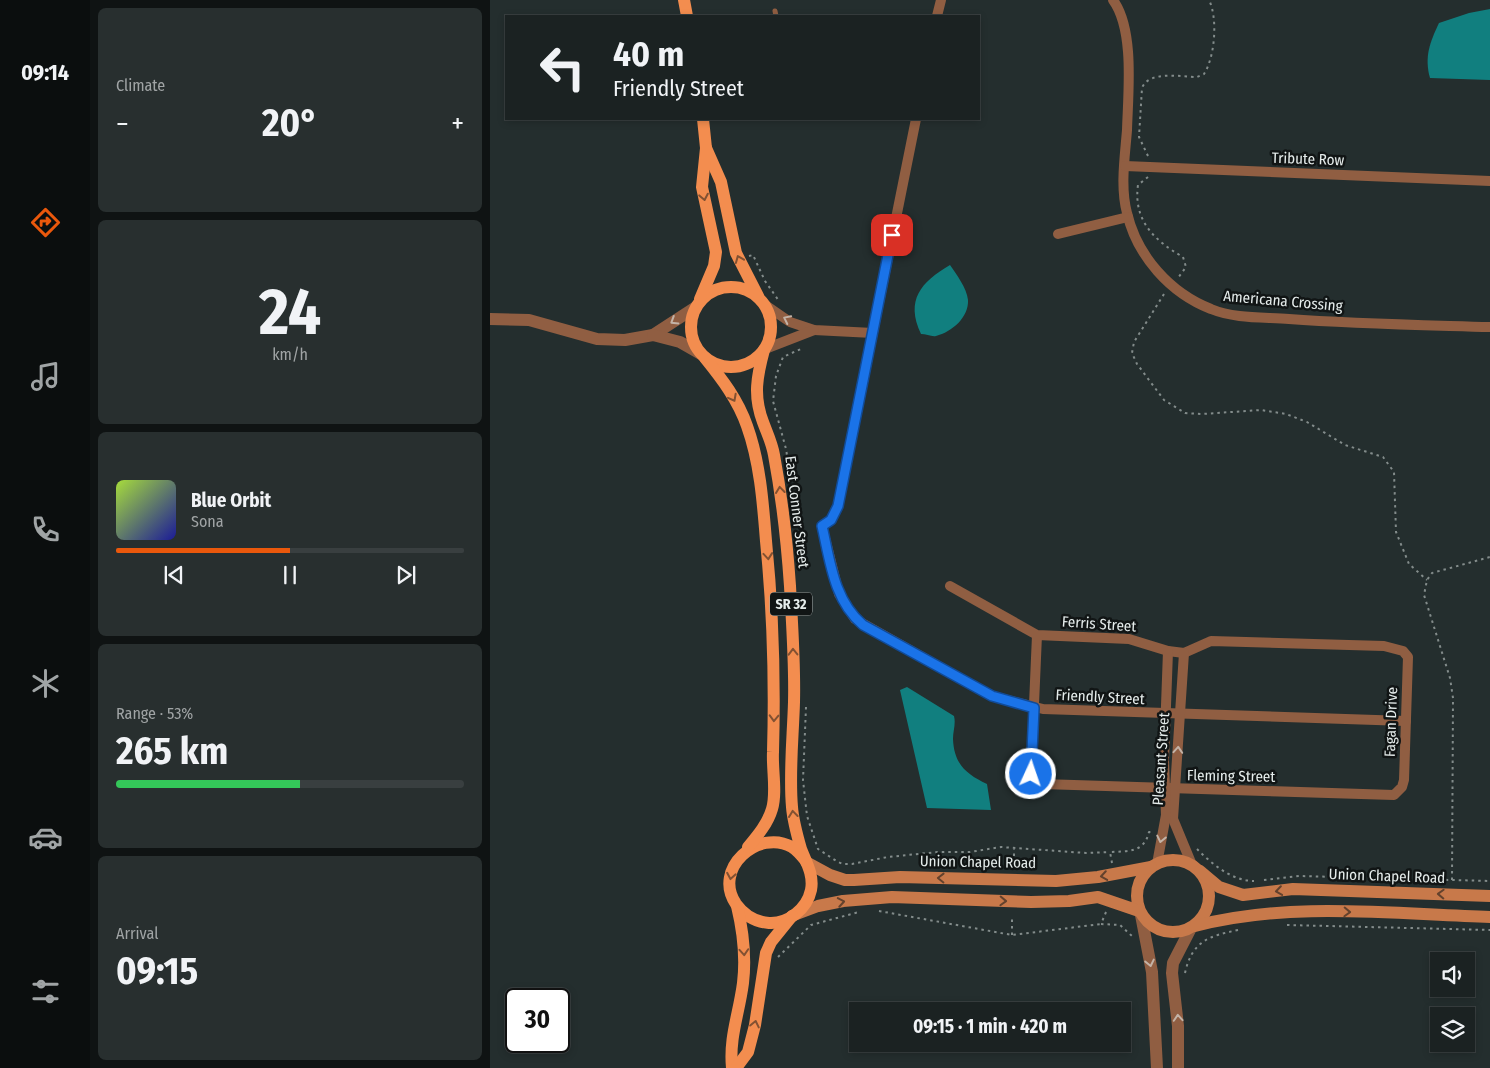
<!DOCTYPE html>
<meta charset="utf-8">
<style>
:root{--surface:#1b2222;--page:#282f2f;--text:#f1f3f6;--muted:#a0a4a5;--line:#393f40;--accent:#ea580c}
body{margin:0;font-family:"Fira Sans Condensed",sans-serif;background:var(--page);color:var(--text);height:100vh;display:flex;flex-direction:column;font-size:19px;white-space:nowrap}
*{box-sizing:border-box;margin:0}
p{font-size:16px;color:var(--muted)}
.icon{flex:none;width:28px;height:28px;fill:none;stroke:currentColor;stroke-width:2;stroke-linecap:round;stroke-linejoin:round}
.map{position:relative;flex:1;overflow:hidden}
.sheet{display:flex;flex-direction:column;gap:8px;padding:8px;background:#0f1313;width:400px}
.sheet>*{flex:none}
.top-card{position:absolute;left:15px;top:15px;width:475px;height:105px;border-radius:0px;box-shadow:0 2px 8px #0003,0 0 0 1px var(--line);background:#1b2222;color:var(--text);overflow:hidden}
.fabs{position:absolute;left:940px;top:952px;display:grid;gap:10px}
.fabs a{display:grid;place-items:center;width:45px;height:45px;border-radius:0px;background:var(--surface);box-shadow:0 2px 8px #0003,0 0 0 1px var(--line);font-size:25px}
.speed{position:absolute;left:15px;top:988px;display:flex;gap:10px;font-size:25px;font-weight:700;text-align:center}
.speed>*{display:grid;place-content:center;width:65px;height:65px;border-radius:50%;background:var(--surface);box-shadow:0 2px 8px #0003,0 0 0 1px var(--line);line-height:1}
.speed .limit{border:2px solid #111;border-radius:8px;background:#fff;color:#111}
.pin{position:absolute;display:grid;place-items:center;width:42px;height:42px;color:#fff;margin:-21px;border-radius:10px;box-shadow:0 2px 8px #0006}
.me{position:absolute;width:55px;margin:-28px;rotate:3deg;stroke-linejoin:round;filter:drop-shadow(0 0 4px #0008)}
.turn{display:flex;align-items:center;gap:18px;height:105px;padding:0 25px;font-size:22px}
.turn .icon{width:65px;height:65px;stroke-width:2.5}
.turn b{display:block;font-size:35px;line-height:42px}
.big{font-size:38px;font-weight:700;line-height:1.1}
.sheet .card{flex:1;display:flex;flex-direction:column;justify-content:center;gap:8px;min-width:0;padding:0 18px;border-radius:8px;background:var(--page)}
.sheet .dial{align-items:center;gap:0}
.dial b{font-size:65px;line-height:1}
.song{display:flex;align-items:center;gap:15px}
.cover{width:60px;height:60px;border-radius:8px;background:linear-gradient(135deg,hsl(80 70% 55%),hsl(240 70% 35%))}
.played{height:5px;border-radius:2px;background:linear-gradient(90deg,var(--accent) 50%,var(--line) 50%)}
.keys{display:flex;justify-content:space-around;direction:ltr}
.heat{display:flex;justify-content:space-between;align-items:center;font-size:28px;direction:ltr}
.charge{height:8px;border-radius:4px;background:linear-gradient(90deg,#34c759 53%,var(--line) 0)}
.trip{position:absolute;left:359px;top:1002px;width:282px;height:50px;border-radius:0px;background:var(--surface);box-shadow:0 2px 8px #0003,0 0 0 1px var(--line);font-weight:700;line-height:50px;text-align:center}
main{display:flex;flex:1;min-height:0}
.tabs{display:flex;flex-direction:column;width:90px;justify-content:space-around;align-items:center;background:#0b0e0e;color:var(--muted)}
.tabs .icon{width:35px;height:35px}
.tabs .current{color:var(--accent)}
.tabs b{font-size:22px;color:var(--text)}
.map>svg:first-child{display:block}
</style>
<main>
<nav class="tabs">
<b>09:14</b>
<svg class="icon current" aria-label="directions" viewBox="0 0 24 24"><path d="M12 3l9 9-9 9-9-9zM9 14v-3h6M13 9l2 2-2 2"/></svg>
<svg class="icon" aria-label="music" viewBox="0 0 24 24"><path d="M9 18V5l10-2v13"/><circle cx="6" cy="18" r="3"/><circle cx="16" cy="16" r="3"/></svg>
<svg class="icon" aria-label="phone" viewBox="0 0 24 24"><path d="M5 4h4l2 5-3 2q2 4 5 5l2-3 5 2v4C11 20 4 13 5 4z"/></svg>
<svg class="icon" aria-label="climate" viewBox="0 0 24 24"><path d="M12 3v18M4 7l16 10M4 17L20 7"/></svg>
<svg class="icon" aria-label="car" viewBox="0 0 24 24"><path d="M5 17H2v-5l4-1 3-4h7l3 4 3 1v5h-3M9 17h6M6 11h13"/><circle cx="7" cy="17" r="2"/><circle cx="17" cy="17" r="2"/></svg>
<svg class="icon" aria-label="filters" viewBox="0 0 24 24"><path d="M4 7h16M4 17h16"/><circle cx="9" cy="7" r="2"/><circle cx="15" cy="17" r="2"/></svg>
</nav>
<section class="sheet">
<div class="card"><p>Climate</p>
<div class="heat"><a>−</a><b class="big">20°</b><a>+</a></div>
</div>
<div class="card dial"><b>24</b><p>km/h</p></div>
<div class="card">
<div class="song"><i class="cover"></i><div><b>Blue Orbit</b><p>Sona</p></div></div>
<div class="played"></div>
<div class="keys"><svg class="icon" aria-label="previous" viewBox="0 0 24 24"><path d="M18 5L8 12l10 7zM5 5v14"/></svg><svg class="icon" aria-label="pause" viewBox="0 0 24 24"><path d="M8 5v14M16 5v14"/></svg><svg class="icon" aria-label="next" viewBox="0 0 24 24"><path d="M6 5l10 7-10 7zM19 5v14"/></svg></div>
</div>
<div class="card"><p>Range · 53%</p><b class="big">265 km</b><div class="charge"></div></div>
<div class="card"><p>Arrival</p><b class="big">09:15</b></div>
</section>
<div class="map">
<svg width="1000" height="1068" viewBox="0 0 1000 1068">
<rect width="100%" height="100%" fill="#242e2e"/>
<g fill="#117f7f">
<path d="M1000 9V80L940 78C934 57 940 42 949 23L979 13Z"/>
<path d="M460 265C466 274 477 288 478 300 479 317 462 332 446 336 442 337 436 334 431 334 415 300 431 282 460 265Z"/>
<path d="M417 687 464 716C466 724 463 731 463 739 464 764 476 774 497 784L501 810 437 808 410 690Z"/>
</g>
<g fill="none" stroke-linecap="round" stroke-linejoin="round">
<g stroke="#838c8b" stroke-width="2" stroke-dasharray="2.5 4" stroke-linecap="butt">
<path d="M658 156 649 137 652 88C659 70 692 77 707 77L714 74C725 57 728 18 719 0"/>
<path d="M658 177 648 185C643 221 665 241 693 257L696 267 688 278"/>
<polyline points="259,256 263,255 275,281 289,301"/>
<polyline points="674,294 644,342 642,353 647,364 674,400 695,413 712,414 771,410 796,414 817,422 855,445 893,457 904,472 906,532 919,564 937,580"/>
<polyline points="303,493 296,449 283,401 286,376 293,357 313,348"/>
<polyline points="316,707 313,780 317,816 328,849 348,862 353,864 362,864 398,857 448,852 480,852 511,847 596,853 620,852"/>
<path d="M707 849C722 864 742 881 764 881"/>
<path d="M622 863 620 852C638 851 654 853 659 832H662"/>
<polyline points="524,869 524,849"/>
<polyline points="774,880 809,876 1000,881"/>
<polyline points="962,880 963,698 960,678 934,595 937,580 942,573 1000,557"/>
<polyline points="389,911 522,935 611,924"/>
<polyline points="616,912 611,924 630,925 643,937"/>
<polyline points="797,925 1000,930"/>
<polyline points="522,935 522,918"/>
<polyline points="288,957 321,925 369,912"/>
<path d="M695 973C702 941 719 936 748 930"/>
</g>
<polyline stroke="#905e42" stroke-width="5" points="285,11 286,16"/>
<g stroke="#905e42" stroke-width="10">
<path d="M623 0C645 30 638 94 637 130 635 156 630 187 637 213 647 256 680 293 721 309 745 319 774 317 799 319 866 324 933 325 1000 327"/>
<polyline points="447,16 451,0"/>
<polyline points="426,119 348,506 341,520 332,526 349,594 365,619 502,696 553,709 916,721"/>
<polyline points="635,166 1000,181"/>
<polyline points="568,234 638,217"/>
<polyline points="274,304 300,322 324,330 383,333"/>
<polyline points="275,349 324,330"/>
<polyline points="460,586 547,635 639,639 678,651 694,653 721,641 894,646 913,651 918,657 914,780 912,787 904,795 552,784 543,778 541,774 547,635"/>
<polyline points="694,653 683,819 702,865"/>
<polyline points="667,864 676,815 674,760 678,651"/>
</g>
<g stroke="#905e42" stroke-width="12">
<polyline points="0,319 39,320 107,339 135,340 163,335 206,307"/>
<polyline points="163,335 190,342 211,354"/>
<polyline points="651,915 662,972 667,1068"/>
<polyline points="688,1068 688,1026 682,973 683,963 701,928"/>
</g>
<g stroke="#c8794a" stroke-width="12">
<circle cx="683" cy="896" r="36"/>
<polyline points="316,862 340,875 355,880 364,880 410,877 566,881 608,877 661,867"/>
<polyline points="710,871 729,887 753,895 803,889 1000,896"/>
<polyline points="304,915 328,906 353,901 402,897 541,902 579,901 608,897 649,911"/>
<path d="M705 926C801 901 902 914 1000 917"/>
</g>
<g stroke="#f38d4f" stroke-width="12">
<polyline points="194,0 197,16"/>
<polyline points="216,148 231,182 246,253 268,296"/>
<circle cx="241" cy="327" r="40"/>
<polyline points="210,299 224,266 226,252 212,187 216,148 213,119"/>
<path d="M274 350C267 376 263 396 273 422 277 433 282 443 284 455 292 498 297 542 300 586 302 624 305 664 304 702 303 737 299 773 302 807 303 821 307 835 311 849 316 862 324 875 321 890 317 909 298 924 279 923 266 922 254 915 246 904 222 869 268 828 302 847 307 850 312 856 316 861"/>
<path d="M215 358C232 379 248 400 257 426 270 462 273 503 276 541 283 611 285 681 283 752 282 770 287 792 282 809 278 823 268 835 258 847"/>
<path d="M242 1068C239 1037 249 1014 253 983 256 958 253 931 247 906"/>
<polyline points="246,1068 258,1052 265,1025 276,953 281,942 302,916"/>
</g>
</g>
<defs><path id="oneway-chevron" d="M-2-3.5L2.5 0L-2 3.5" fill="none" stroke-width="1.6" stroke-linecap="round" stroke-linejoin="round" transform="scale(1.25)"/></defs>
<g stroke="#825132">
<use href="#oneway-chevron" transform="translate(214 197) rotate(79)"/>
<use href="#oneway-chevron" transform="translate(249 259) rotate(-112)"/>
<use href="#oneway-chevron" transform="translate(243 398) rotate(62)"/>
<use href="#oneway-chevron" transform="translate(290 490) rotate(-97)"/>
<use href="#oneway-chevron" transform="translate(278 556) rotate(85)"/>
<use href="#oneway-chevron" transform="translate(303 652) rotate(-91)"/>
<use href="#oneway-chevron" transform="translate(284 718) rotate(92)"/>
<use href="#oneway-chevron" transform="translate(303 814) rotate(-97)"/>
<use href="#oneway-chevron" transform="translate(241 876) rotate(100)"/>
<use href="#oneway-chevron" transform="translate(254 952) rotate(86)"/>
<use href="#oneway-chevron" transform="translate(265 1024) rotate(-78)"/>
</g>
<g stroke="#c3b3a7">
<use href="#oneway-chevron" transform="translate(297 319) rotate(-154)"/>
<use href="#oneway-chevron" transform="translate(184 321) rotate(148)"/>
<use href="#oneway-chevron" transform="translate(688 750) rotate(-86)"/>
<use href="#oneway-chevron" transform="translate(671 839) rotate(102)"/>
<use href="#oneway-chevron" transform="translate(660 963) rotate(78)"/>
<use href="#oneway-chevron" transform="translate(688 1018) rotate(-94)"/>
</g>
<g stroke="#63422d">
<use href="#oneway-chevron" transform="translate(614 876) rotate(171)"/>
<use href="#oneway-chevron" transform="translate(451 878) rotate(-179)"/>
<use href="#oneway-chevron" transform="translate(789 891) rotate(172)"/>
<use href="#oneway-chevron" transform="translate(951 894) rotate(-178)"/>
<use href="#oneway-chevron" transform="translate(513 901) rotate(2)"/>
<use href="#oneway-chevron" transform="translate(351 902) rotate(-10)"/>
<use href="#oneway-chevron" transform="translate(857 912) rotate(2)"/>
</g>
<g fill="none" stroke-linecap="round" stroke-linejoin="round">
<g stroke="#114b97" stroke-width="12">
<path id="route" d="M402 235 348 506 341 520 332 526C340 561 344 601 373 625L502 696 544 708 541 774"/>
</g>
<use href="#route" stroke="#1a73e8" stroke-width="9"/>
</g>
<g text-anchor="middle" stroke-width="5" stroke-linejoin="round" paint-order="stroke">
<rect fill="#111515" stroke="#a5acab" stroke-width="1" x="280" y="592.5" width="42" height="23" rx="4"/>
<g font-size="14" font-weight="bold" fill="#e5eceb">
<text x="301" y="609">SR 32</text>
</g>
<g font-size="15" fill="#e5eceb" stroke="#111515">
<text transform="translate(818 159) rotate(2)" y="5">Tribute Row</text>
<text transform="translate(793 301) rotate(5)" y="5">Americana Crossing</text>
<text transform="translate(307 512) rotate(83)" y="5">East Conner Street</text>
<text transform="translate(609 624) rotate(4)" y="5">Ferris Street</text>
<text transform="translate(610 697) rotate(3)" y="5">Friendly Street</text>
<text transform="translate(901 722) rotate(-88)" y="5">Fagan Drive</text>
<text transform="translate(671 759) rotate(-86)" y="5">Pleasant Street</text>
<text transform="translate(741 776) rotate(1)" y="5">Fleming Street</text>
<text transform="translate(488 862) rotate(1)" y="5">Union Chapel Road</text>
<text transform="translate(897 876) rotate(2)" y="5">Union Chapel Road</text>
</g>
</g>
</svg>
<div class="fabs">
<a><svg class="icon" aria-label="sound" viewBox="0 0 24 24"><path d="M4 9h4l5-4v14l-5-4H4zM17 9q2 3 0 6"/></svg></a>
<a><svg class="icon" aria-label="layers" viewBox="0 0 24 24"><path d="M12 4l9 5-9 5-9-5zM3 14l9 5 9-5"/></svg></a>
</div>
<div class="speed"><div class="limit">30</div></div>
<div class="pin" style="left:402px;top:235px;background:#d93025"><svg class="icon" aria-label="arrive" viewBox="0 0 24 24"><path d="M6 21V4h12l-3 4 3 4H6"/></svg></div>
<svg class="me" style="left:541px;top:774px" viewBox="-20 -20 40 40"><circle r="17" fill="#1a73e8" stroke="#fff" stroke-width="3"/><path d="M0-11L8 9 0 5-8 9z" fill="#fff"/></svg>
<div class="trip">09:15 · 1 min · 420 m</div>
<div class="top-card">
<div class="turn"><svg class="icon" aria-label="left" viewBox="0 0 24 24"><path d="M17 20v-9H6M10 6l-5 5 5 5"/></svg><div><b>40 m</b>Friendly Street</div></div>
</div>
</div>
</main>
